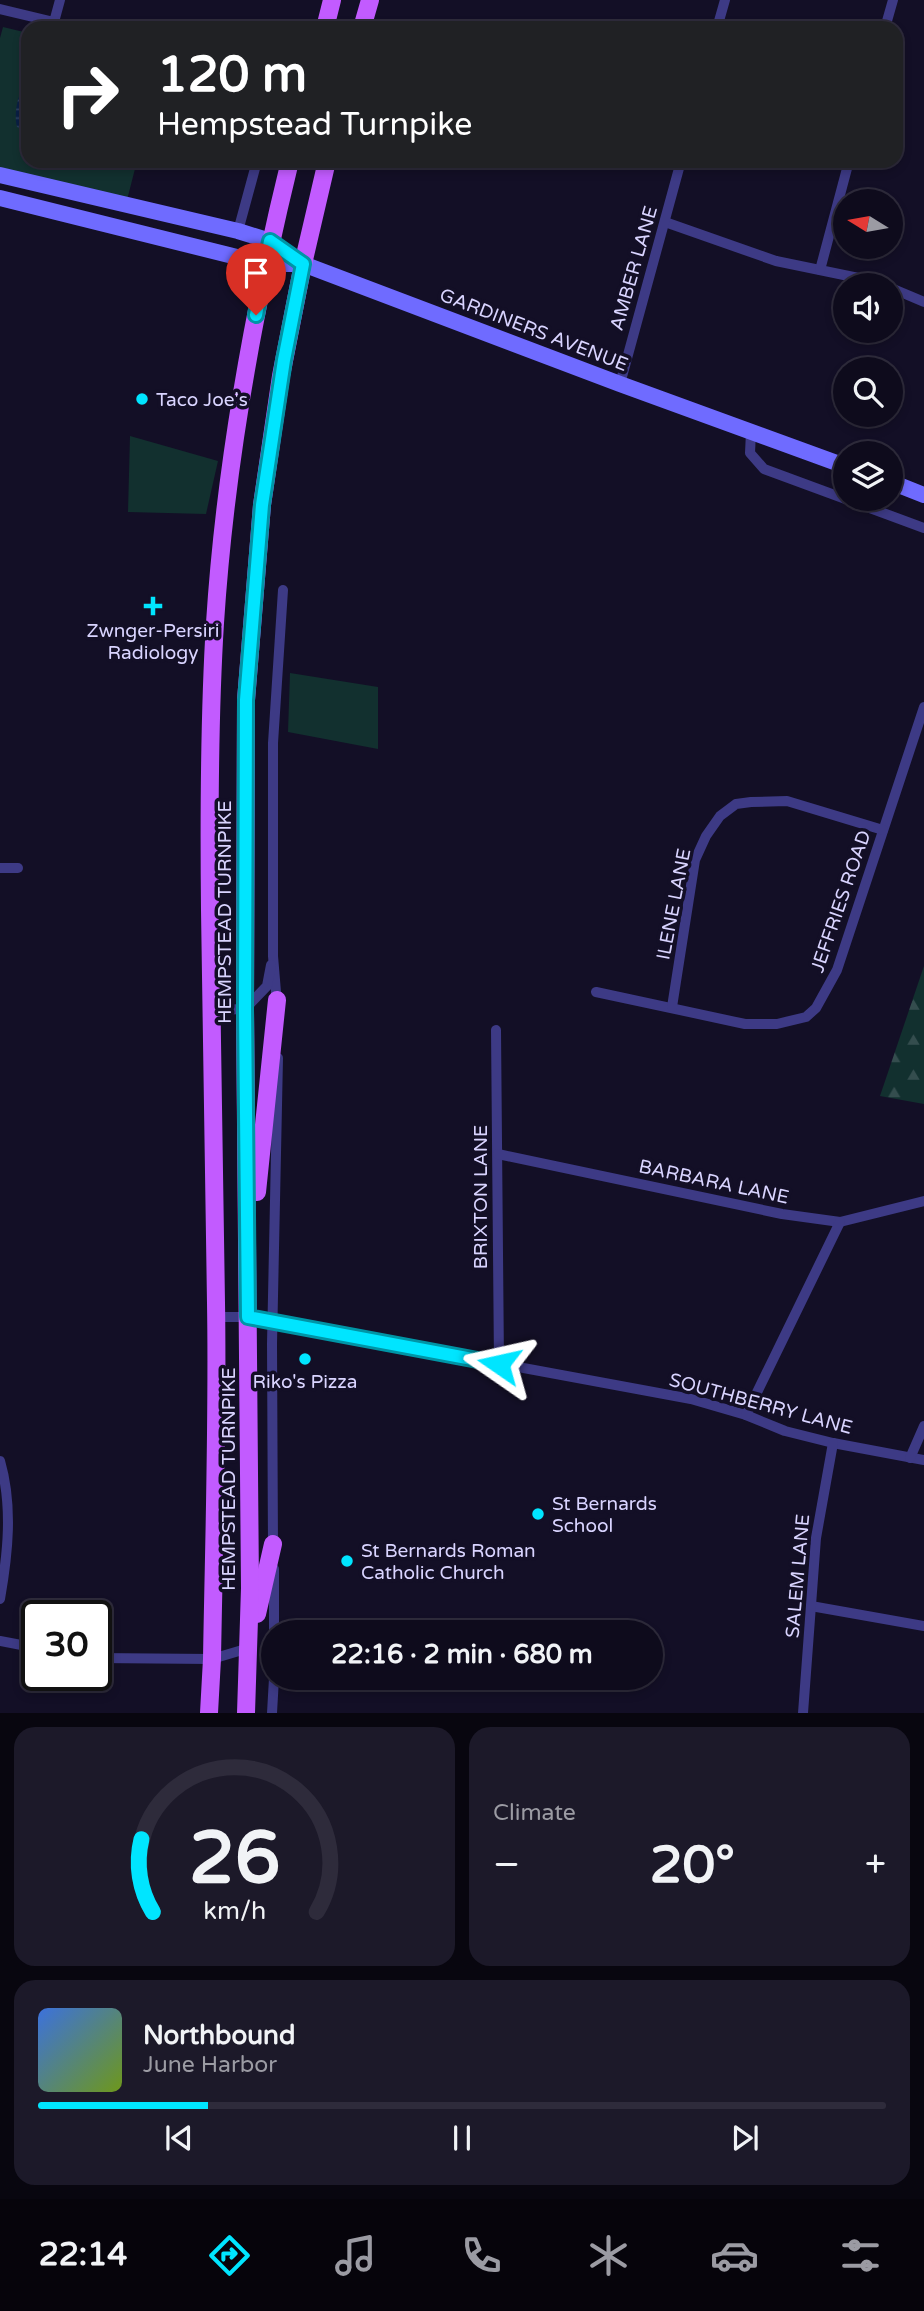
<!DOCTYPE html>
<meta charset="utf-8">
<style>
:root{--surface:#0e0b1c;--page:#1c1929;--text:#f1f3f6;--muted:#9b9ba3;--line:#2e2b3b;--accent:#00e5ff}
body{margin:0;font-family:"Varela Round",sans-serif;background:var(--page);color:var(--text);height:100vh;display:flex;flex-direction:column;font-size:26px;white-space:nowrap}
*{box-sizing:border-box;margin:0}
p{font-size:23px;color:var(--muted)}
.icon{flex:none;width:38px;height:38px;fill:none;stroke:currentColor;stroke-width:2;stroke-linecap:round;stroke-linejoin:round}
.map{position:relative;height:1713px;overflow:hidden}
.sheet{display:flex;flex-direction:column;gap:14px;padding:14px;background:#08060f;flex:1}
.sheet>*{flex:none}
.banner{position:absolute;left:21px;top:21px;width:882px;height:147px;border-radius:21px;box-shadow:0 4px 10px #0003,0 0 0 2px var(--line);background:#202124;color:#fff;overflow:hidden}
.needle{width:46px;rotate:281deg}
.fabs{position:absolute;left:833px;top:189px;display:grid;gap:14px}
.fabs a{display:grid;place-items:center;width:70px;height:70px;border-radius:50%;background:var(--surface);box-shadow:0 4px 10px #0003,0 0 0 2px var(--line);font-size:35px}
.speed{position:absolute;left:21px;top:1600px;display:flex;gap:14px;font-size:35px;font-weight:700;text-align:center}
.speed>*{display:grid;place-content:center;width:91px;height:91px;border-radius:50%;background:var(--surface);box-shadow:0 4px 10px #0003,0 0 0 2px var(--line);line-height:1}
.speed .limit{border:4px solid #111;border-radius:10px;background:#fff;color:#111}
.pin{position:absolute;display:grid;place-items:center;width:60px;height:60px;color:#fff;margin:-72px -30px;border-radius:50% 50% 50% 0;rotate:-45deg;box-shadow:0 0 7px #0007}
.pin .icon{rotate:45deg}
.me{position:absolute;width:77px;margin:-38px;rotate:281deg;stroke-linejoin:round;filter:drop-shadow(0 0 5px #0008)}
.turn{display:flex;align-items:center;gap:24px;height:147px;padding:0 21px;font-size:32px}
.turn .icon{width:91px;height:91px;stroke-width:2.5}
.turn b{display:block;font-size:49px;line-height:60px}
.big{font-size:52px;font-weight:700;line-height:1.1}
.sheet .tile{flex:1;display:flex;flex-direction:column;justify-content:center;gap:10px;min-width:0;padding:0 24px;border-radius:21px;background:var(--page)}
.sheet .dial{align-items:center;gap:0}
.dial svg{height:182px;overflow:visible;fill:none;stroke:var(--line);stroke-width:7;stroke-linecap:round;text-anchor:middle}
.dial text{fill:var(--text);stroke:none}
.song{display:flex;align-items:center;gap:21px}
.cover{width:84px;height:84px;border-radius:10px;background:linear-gradient(135deg,hsl(220 70% 55%),hsl(80 70% 35%))}
.played{height:7px;border-radius:4px;background:linear-gradient(90deg,var(--accent) 20%,var(--line) 20%)}
.keys{display:flex;justify-content:space-around;direction:ltr}
.heat{display:flex;justify-content:space-between;align-items:center;font-size:38px;direction:ltr}
.sheet .tiles{flex:1;display:grid;gap:14px;grid-template-columns:1fr 1fr}
.tile:last-child{grid-column:span 2}
.trip{position:absolute;left:261px;top:1620px;width:402px;height:70px;border-radius:35px;background:var(--surface);box-shadow:0 4px 10px #0003,0 0 0 2px var(--line);font-weight:700;line-height:70px;text-align:center}
.tabs{display:flex;height:112px;justify-content:space-around;align-items:center;background:#06040b;color:var(--muted)}
.tabs .icon{width:49px;height:49px}
.tabs .current{color:var(--accent)}
.tabs b{font-size:32px;color:var(--text)}
.map>svg:first-child{display:block}
</style>
<div class="map">
<svg width="924" height="1713" viewBox="0 0 924 1713">
<defs>
<pattern id="forest-firs" width="22" height="20" patternUnits="userSpaceOnUse" patternTransform="scale(1.75)"><rect width="22" height="20" fill="#12302f"/><path d="M5 1l3.5 6h-7zM16 11l3.5 6h-7z" fill="#344d4e"/></pattern>
<pattern id="water-rules" width="6" height="5" patternUnits="userSpaceOnUse" patternTransform="scale(1.75)"><rect width="6" height="5" fill="#0a1f44"/><path d="M0 2.5h6" fill="none" stroke="#2d3f60"/></pattern>
</defs>
<rect width="100%" height="100%" fill="#130f26"/>
<g fill="#12302f">
<polygon points="3,27 28,33 28,161 137,161 127,200 0,168 0,38"/>
<polygon points="130,436 218,461 206,514 128,512"/>
<polygon points="290,673 378,687 378,749 288,732"/>
</g>
<polygon fill="url(#forest-firs)" points="924,966 924,1104 880,1096"/>
<path fill="url(#water-rules)" d="M28 77V132L17 127C13 112 19 90 28 77Z"/>
<g fill="none" stroke-linecap="round" stroke-linejoin="round">
<g stroke="#3d3a85" stroke-width="10">
<polyline points="0,9 54,22 60,0"/>
<polyline points="717,28 725,0"/>
<polyline points="885,28 893,0"/>
<polyline points="665,222 776,261 873,281 884,285"/>
<polyline points="238,231 257,161"/>
<polyline points="820,270 849,161"/>
<polyline points="891,288 924,302"/>
<polyline points="620,384 681,161"/>
<polyline points="751,432 750,453 764,469 924,528"/>
<polyline points="0,868 18,868"/>
<polyline points="596,992 745,1024 777,1024 806,1017 816,1008 837,970 924,707"/>
<polyline points="277,1004 273,956 273,743 283,590"/>
<polyline points="672,1007 695,860 706,836 720,816 736,804 751,802 787,801 883,830"/>
<polyline points="210,1010 245,1009 267,986 271,965"/>
<polyline points="496,1030 499,1364"/>
<polyline points="498,1154 782,1214 840,1222 924,1201"/>
<polyline points="216,1317 248,1317 691,1399 746,1415 785,1431 833,1443 924,1460"/>
<polyline points="746,1415 840,1222"/>
<polyline points="910,1458 924,1426"/>
<path d="M0 1461C13 1506 8 1553 0 1599"/>
<polyline points="273,1549 272,1344 278,1058"/>
<polyline points="274,1569 274,1633"/>
<polyline points="811,1606 924,1626"/>
<polyline points="0,1641 37,1648"/>
<polyline points="96,1658 212,1659 249,1648"/>
<polyline points="272,1713 274,1678"/>
<polyline points="803,1713 816,1538 833,1443"/>
</g>
<g stroke="#6f6bff" stroke-width="16">
<polyline points="0,175 238,231 270,241 303,264"/>
<polyline points="0,198 265,264 303,264 620,384 845,466"/>
<polyline points="891,482 924,495"/>
</g>
<g stroke="#c25bff" stroke-width="18">
<polyline points="325,28 332,0"/>
<polyline points="362,28 370,0"/>
<polyline points="257,1192 277,1000"/>
<polyline points="257,1614 273,1544"/>
<path d="M209 1713 212 1659C214 1540 218 1422 216 1303 214 1172 212 1041 210 910 209 814 209 719 215 623 225 467 253 312 290 161"/>
<polyline points="246,1713 250,1588 245,1009 246,700 262,505 281,376 303,264 327,161"/>
</g>
</g>
<g fill="none" stroke-linecap="round" stroke-linejoin="round">
<g stroke="#0095a6" stroke-width="18">
<polyline id="route" points="256,315 270,241 303,264 284,360 262,505 246,700 245,1009 248,1317 499,1364"/>
</g>
<use href="#route" stroke="#00e5ff" stroke-width="12"/>
</g>
<g fill="#00e5ff" stroke="#130f26" stroke-width="2.5">
<circle cx="142" cy="399" r="7"/>
<path d="M149.5 595.5h7v7h7v7h-7v7h-7v-7h-7v-7h7z"/>
<circle cx="305" cy="1359" r="7"/>
<circle cx="538" cy="1514" r="7"/>
<circle cx="347" cy="1561" r="7"/>
</g>
<g text-anchor="middle" stroke-width="7" stroke-linejoin="round" paint-order="stroke">
<g font-size="19" fill="#d9d4ff" stroke="#130f26">
<text transform="translate(633 268) rotate(-74)" y="7">AMBER LANE</text>
<text transform="translate(534 329) rotate(21)" y="7">GARDINERS AVENUE</text>
<text transform="translate(840 901) rotate(-71)" y="7">JEFFRIES ROAD</text>
<text transform="translate(673 904) rotate(-79)" y="7">ILENE LANE</text>
<text transform="translate(224 912) rotate(-90)" y="7">HEMPSTEAD TURNPIKE</text>
<text transform="translate(714 1181) rotate(12)" y="7">BARBARA LANE</text>
<text transform="translate(480 1197) rotate(-90)" y="7">BRIXTON LANE</text>
<text transform="translate(761 1403) rotate(15)" y="7">SOUTHBERRY LANE</text>
<text transform="translate(228 1479) rotate(-90)" y="7">HEMPSTEAD TURNPIKE</text>
<text transform="translate(797 1576) rotate(-85)" y="7">SALEM LANE</text>
</g>
<g font-size="19" fill="#d9d4ff" stroke="#130f26" text-anchor="start">
<text x="156" y="406">Taco Joe's</text>
<text x="153" y="637" text-anchor="middle">Zwnger-Persiri<tspan x="153" dy="22">Radiology</tspan></text>
<text x="305" y="1388" text-anchor="middle">Riko's Pizza</text>
<text x="552" y="1510">St Bernards<tspan x="552" dy="22">School</tspan></text>
<text x="361" y="1557">St Bernards Roman<tspan x="361" dy="22">Catholic Church</tspan></text>
</g>
</g>
</svg>
<div class="fabs">
<a><svg class="needle" viewBox="-14 -14 28 28"><path d="M0-13l5 13h-10z" fill="#e53935"/><path d="M0 13l5-13h-10z" fill="#9b9ba3"/></svg></a>
<a><svg class="icon" aria-label="sound" viewBox="0 0 24 24"><path d="M4 9h4l5-4v14l-5-4H4zM17 9q2 3 0 6"/></svg></a>
<a><svg class="icon" aria-label="search" viewBox="0 0 24 24"><circle cx="10" cy="10" r="6"/><path d="M15 15l6 6"/></svg></a>
<a><svg class="icon" aria-label="layers" viewBox="0 0 24 24"><path d="M12 4l9 5-9 5-9-5zM3 14l9 5 9-5"/></svg></a>
</div>
<div class="speed"><div class="limit">30</div></div>
<div class="pin" style="left:256px;top:315px;background:#d93025"><svg class="icon" aria-label="arrive" viewBox="0 0 24 24"><path d="M6 21V4h12l-3 4 3 4H6"/></svg></div>
<svg class="me" style="left:499px;top:1364px" viewBox="-20 -20 40 40"><path d="M0-17L14 15 0 8-14 15z" fill="#00e5ff" stroke="#fff" stroke-width="4"/></svg>
<div class="trip">22:16 · 2 min · 680 m</div>
<div class="banner">
<div class="turn"><svg class="icon" aria-label="right" viewBox="0 0 24 24"><path d="M7 20v-9h11M14 6l5 5-5 5"/></svg><div><b>120 m</b>Hempstead Turnpike</div></div>
</div>
</div>
<section class="sheet">
<div class="tiles">
<div class="tile dial"><svg viewBox="0 0 100 80">
<path d="M14 69A42 42 0 1 1 86 69"/>
<path d="M14 69A42 42 0 0 1 9 37" stroke="#00e5ff"/>
<text x="50" y="56" font-size="32" font-weight="700">26</text>
<text x="50" y="72" font-size="11">km/h</text>
</svg></div>
<div class="tile"><p>Climate</p>
<div class="heat"><a>−</a><b class="big">20°</b><a>+</a></div>
</div>
<div class="tile">
<div class="song"><i class="cover"></i><div><b>Northbound</b><p>June Harbor</p></div></div>
<div class="played"></div>
<div class="keys"><svg class="icon" aria-label="previous" viewBox="0 0 24 24"><path d="M18 5L8 12l10 7zM5 5v14"/></svg><svg class="icon" aria-label="pause" viewBox="0 0 24 24"><path d="M8 5v14M16 5v14"/></svg><svg class="icon" aria-label="next" viewBox="0 0 24 24"><path d="M6 5l10 7-10 7zM19 5v14"/></svg></div>
</div>
</div>
</section>
<nav class="tabs">
<b>22:14</b>
<svg class="icon current" aria-label="directions" viewBox="0 0 24 24"><path d="M12 3l9 9-9 9-9-9zM9 14v-3h6M13 9l2 2-2 2"/></svg>
<svg class="icon" aria-label="music" viewBox="0 0 24 24"><path d="M9 18V5l10-2v13"/><circle cx="6" cy="18" r="3"/><circle cx="16" cy="16" r="3"/></svg>
<svg class="icon" aria-label="phone" viewBox="0 0 24 24"><path d="M5 4h4l2 5-3 2q2 4 5 5l2-3 5 2v4C11 20 4 13 5 4z"/></svg>
<svg class="icon" aria-label="climate" viewBox="0 0 24 24"><path d="M12 3v18M4 7l16 10M4 17L20 7"/></svg>
<svg class="icon" aria-label="car" viewBox="0 0 24 24"><path d="M5 17H2v-5l4-1 3-4h7l3 4 3 1v5h-3M9 17h6M6 11h13"/><circle cx="7" cy="17" r="2"/><circle cx="17" cy="17" r="2"/></svg>
<svg class="icon" aria-label="filters" viewBox="0 0 24 24"><path d="M4 7h16M4 17h16"/><circle cx="9" cy="7" r="2"/><circle cx="15" cy="17" r="2"/></svg>
</nav>
